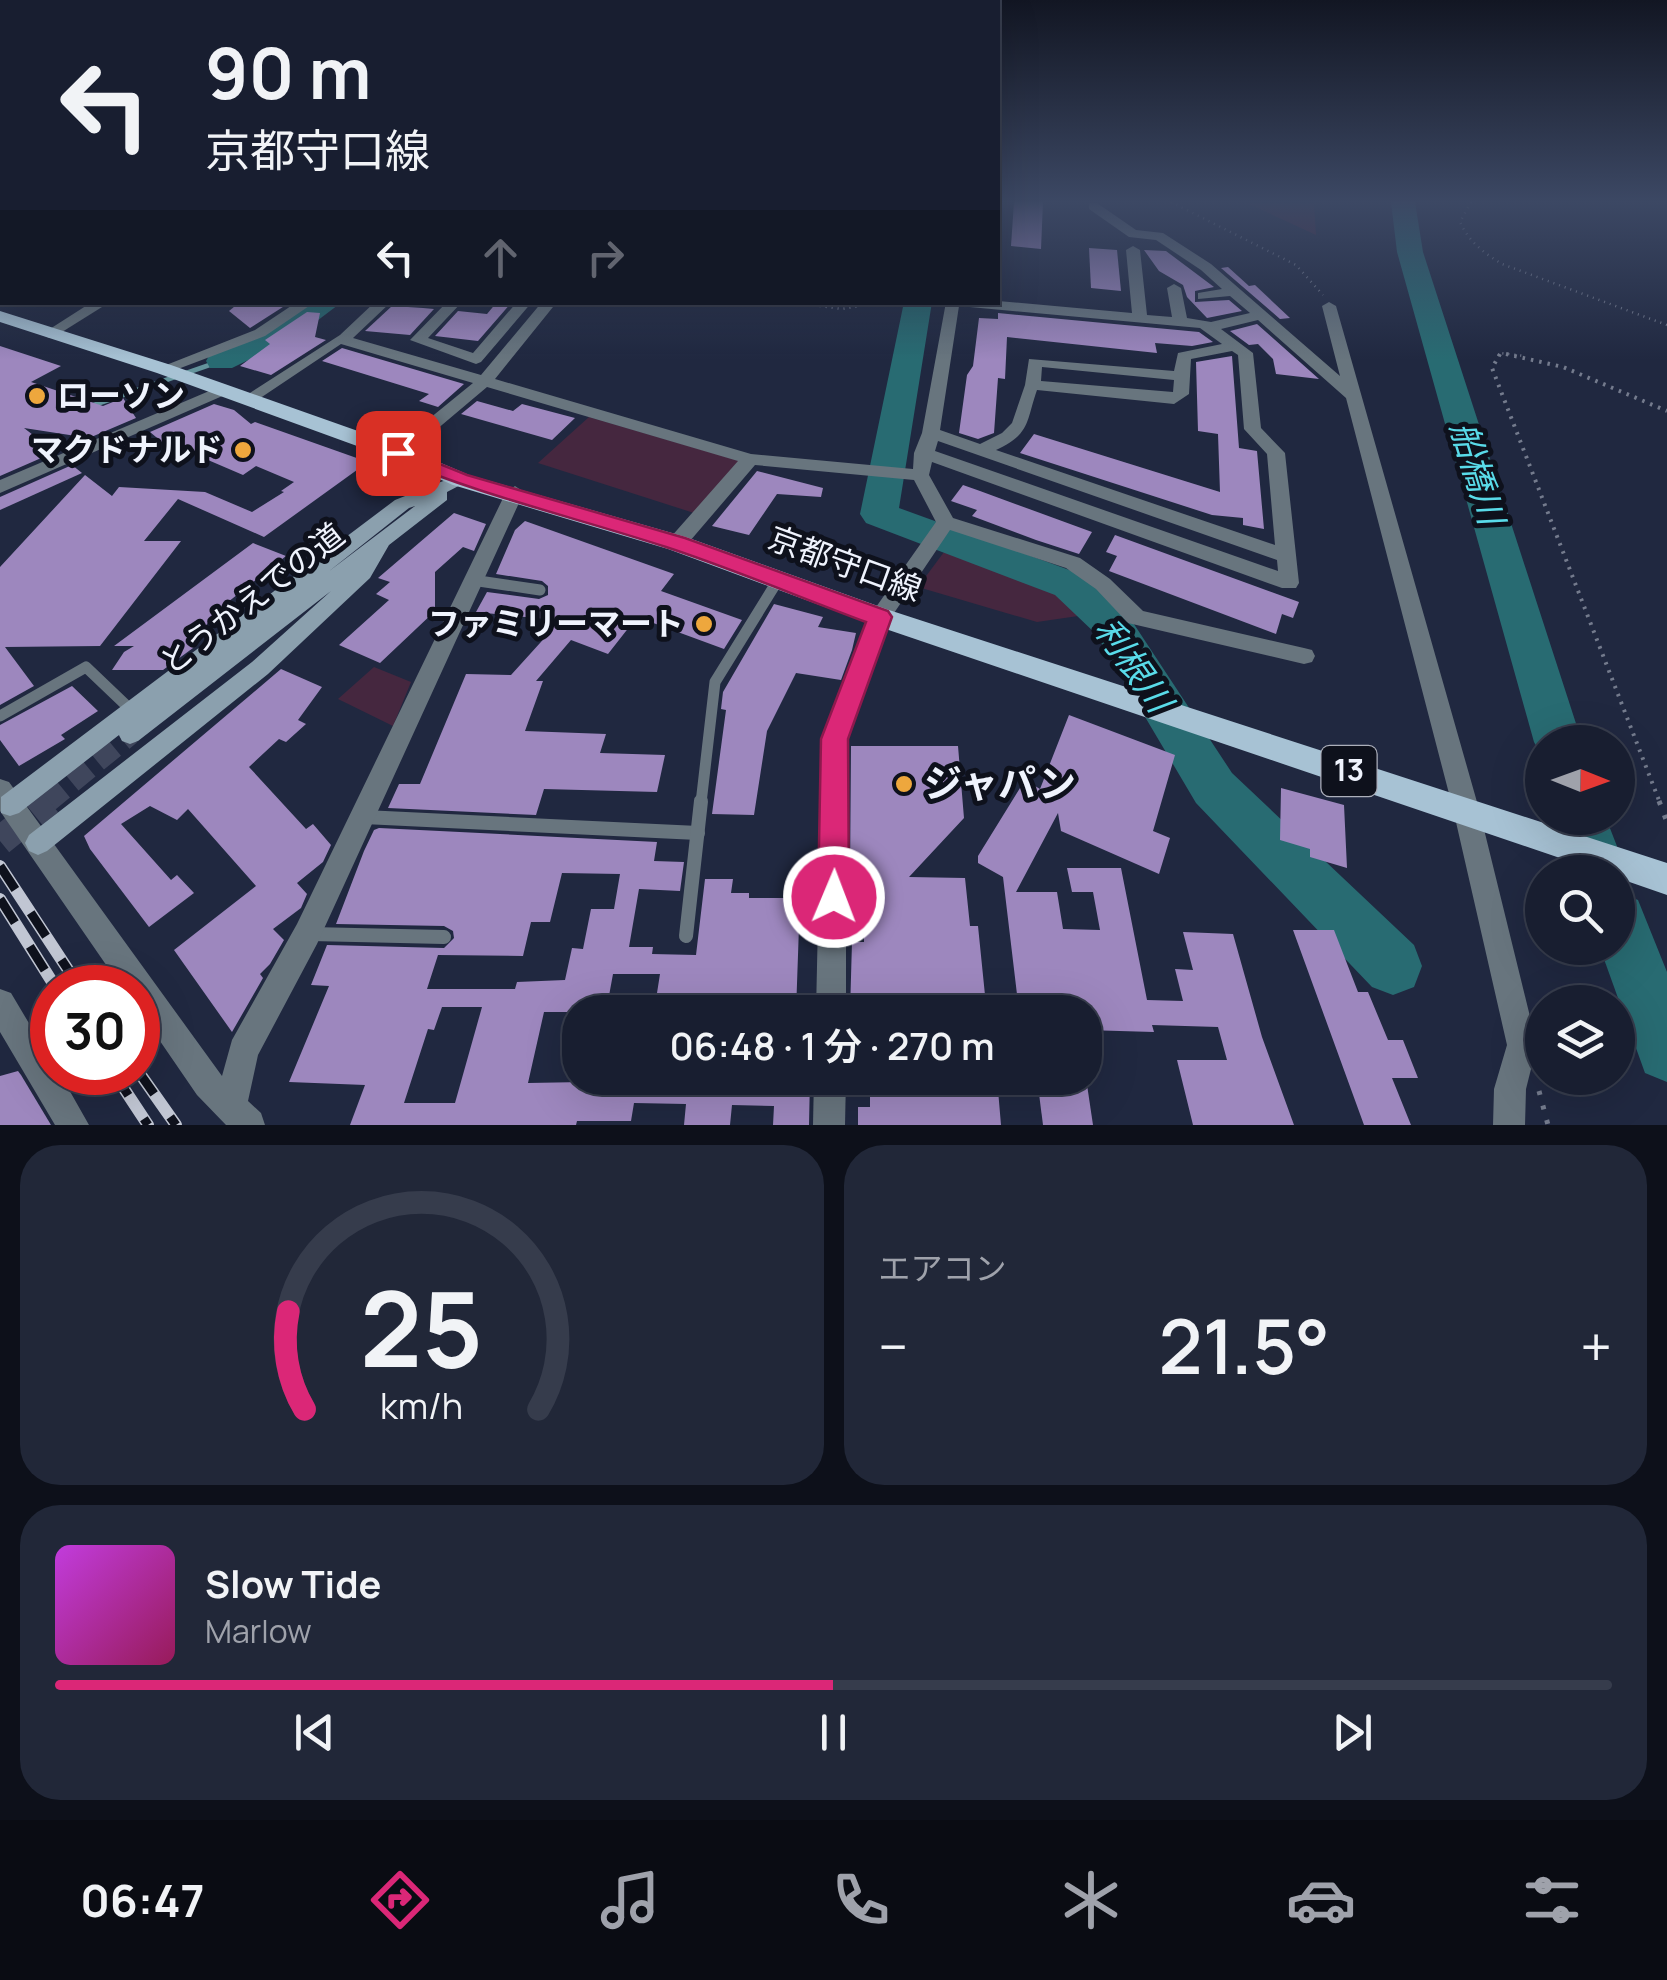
<!DOCTYPE html>
<html lang="ja">
<meta charset="utf-8">
<style>
:root{--surface:#181e30;--page:#212738;--text:#f1f3f6;--muted:#9fa2ab;--line:#363c4c;--accent:#db2777}
body{margin:0;font-family:Manrope,"Noto Sans JP",sans-serif;background:var(--page);color:var(--text);height:100vh;display:flex;flex-direction:column;font-size:38px;white-space:nowrap}
*{box-sizing:border-box;margin:0}
p{font-size:32px;color:var(--muted)}
.icon{flex:none;width:55px;height:55px;fill:none;stroke:currentColor;stroke-width:2;stroke-linecap:round;stroke-linejoin:round}
.map{position:relative;height:1125px;overflow:hidden}
.drawer{display:flex;flex-direction:column;gap:20px;padding:20px;background:#0d101a;flex:1}
.drawer>*{flex:none}
.banner{position:absolute;left:0px;top:0px;width:1000px;height:305px;box-shadow:0 10px 40px #0002,0 0 0 2px var(--line);background:#181e30;color:var(--text);overflow:hidden}
.needle{width:65px;rotate:91deg}
.buttons{position:absolute;left:1525px;top:725px;display:grid;gap:20px}
.buttons a{display:grid;place-items:center;width:110px;height:110px;border-radius:50%;background:var(--surface);box-shadow:0 10px 40px #0002,0 0 0 2px var(--line);font-size:50px}
.speed{position:absolute;left:30px;top:965px;display:flex;gap:20px;font-size:50px;font-weight:700;text-align:center}
.speed>*{display:grid;place-content:center;width:130px;height:130px;border-radius:50%;background:var(--surface);box-shadow:0 10px 40px #0002,0 0 0 2px var(--line);line-height:1}
.speed .limit{border:15px solid #d22;background:#fff;color:#111}
.pin{position:absolute;display:grid;place-items:center;width:85px;height:85px;color:#fff;margin:-42px;border-radius:20px;box-shadow:0 5px 15px #0006}
.me{position:absolute;width:110px;margin:-55px;rotate:1deg;stroke-linejoin:round;filter:drop-shadow(0 0 8px #0008)}
.turn{display:flex;align-items:center;gap:35px;height:210px;padding:0 40px;font-size:45px}
.turn .icon{width:130px;height:130px;stroke-width:2.5}
.turn b{display:block;font-size:70px;line-height:85px}
.lanes{display:flex;align-items:center;height:95px;padding:0 40px;background:#0003;justify-content:center;gap:50px;direction:ltr}
.lanes .off{opacity:.35}
.big{font-size:75px;font-weight:600;line-height:1.1}
.drawer .card{flex:1;display:flex;flex-direction:column;justify-content:center;gap:15px;min-width:0;padding:0 35px;border-radius:40px;background:var(--page)}
.drawer .dial{align-items:center;gap:0}
.dial svg{height:260px;overflow:visible;fill:none;stroke:var(--line);stroke-width:7;stroke-linecap:round;text-anchor:middle}
.dial text{fill:var(--text);stroke:none}
.song{display:flex;align-items:center;gap:30px}
.cover{width:120px;height:120px;border-radius:15px;background:linear-gradient(135deg,hsl(290 70% 55%),hsl(330 70% 35%))}
.played{height:10px;border-radius:5px;background:linear-gradient(90deg,var(--accent) 50%,var(--line) 50%)}
.keys{display:flex;justify-content:space-around;direction:ltr}
.heat{display:flex;justify-content:space-between;align-items:center;font-size:55px;direction:ltr}
.drawer .tiles{flex:1;display:grid;gap:20px;grid-template-columns:1fr 1fr}
.card:last-child{grid-column:span 2}
.trip{position:absolute;left:562px;top:995px;width:540px;height:100px;border-radius:40px;background:var(--surface);box-shadow:0 10px 40px #0002,0 0 0 2px var(--line);font-weight:600;line-height:100px;text-align:center}
.dock{display:flex;height:160px;justify-content:space-around;align-items:center;background:#0a0c13;color:var(--muted)}
.dock .icon{width:70px;height:70px}
.dock .current{color:var(--accent)}
.dock b{font-size:45px;color:var(--text)}
.map>svg:first-child{display:block}
</style>
<div class="map">
<svg width="1667" height="1125" viewBox="0 0 1667 1125">
<rect width="100%" height="100%" fill="#202840"/>
<g fill="#45273f">
<polygon points="1247,203 1314,203 1316,235"/>
<polygon points="589,417 740,461 694,513 538,463"/>
<polygon points="947,548 1057,588 1085,615 1037,622 918,587"/>
<polygon points="374,667 411,682 393,726 338,699"/>
</g>
<g fill="none" stroke-linecap="round" stroke-linejoin="round">
<polyline stroke="#64949c" stroke-width="5" points="91,406 221,361"/>
<g fill="#286b72" fill-rule="evenodd">
<polygon points="1391,202 1415,202 1423,252 1582,742 1542,742 1542,757 1534,742 1397,252"/>
<polygon points="308,302 342,302 297,336 232,368 210,368 206,361 210,354 277,324"/>
<polygon points="904,302 932,302 899,508 1083,575 1126,612 1232,773 1414,945 1422,966 1414,987 1393,995 1372,987 1196,803 1096,634 1055,595 866,523 860,514"/>
<polygon points="1556,818 1606,818 1627,872 1619,890 1618,872 1573,872"/>
<polygon points="1618,892 1638,900 1667,972 1667,1082 1645,1073 1600,948 1618,948"/>
</g>
</g>
<g fill="#9d87be" fill-rule="evenodd">
<polygon points="1014,202 1043,202 1041,249 1011,246"/>
<polygon points="1089,248 1117,250 1121,291 1091,288"/>
<polygon points="1144,250 1166,251 1214,287 1195,291 1195,302 1229,300 1242,311 1207,318 1187,297 1183,285 1159,271"/>
<polygon points="1228,267 1249,286 1255,285 1290,318 1280,319 1221,268"/>
<polygon points="240,302 264,302 286,305 250,328 229,311"/>
<polygon points="497,302 512,302 478,341 435,336 458,311 487,314"/>
<polygon points="392,306 423,308 434,309 410,335 365,331"/>
<polygon points="307,312 320,313 315,337 326,340 271,375 240,366 270,344 265,340"/>
<polygon points="998,313 1199,332 1213,342 1192,346 1155,343 1157,353 1007,337 1005,379 998,378 994,433 978,439 959,433 967,375 973,366 979,318 998,319"/>
<polygon points="1257,324 1319,379 1276,374 1273,359 1258,344 1249,345 1230,331"/>
<polygon points="0,346 61,366 31,382 103,406 123,398 136,418 89,438 24,428 55,452 0,476"/>
<polygon points="342,348 464,384 438,407 419,401 429,394 322,361"/>
<polygon points="1232,356 1239,448 1257,451 1264,529 1243,525 1243,518 1212,515 1020,453 1034,434 1220,492 1218,434 1198,431 1196,362"/>
<polygon points="477,401 513,411 522,404 575,418 552,440 461,414"/>
<polygon points="214,404 234,410 251,424 255,422 368,462 264,537 178,499 144,541 181,541 100,646 5,647 34,686 0,705 0,567 85,475 112,496 119,487 205,492 252,512 284,492 281,491 294,482 256,466 243,475 173,445 168,447 150,432"/>
<polygon points="72,465 82,473 0,510 0,497"/>
<polygon points="757,471 823,488 821,497 777,494 749,535 712,526"/>
<polygon points="963,485 980,491 1092,532 1079,554 1036,540 972,516 977,510 951,501"/>
<polygon points="454,513 486,524 474,551 463,547 435,572 435,611 380,663 339,645 389,600 376,594 390,582 378,578"/>
<polygon points="525,521 674,574 661,591 742,620 724,649 637,617 608,654 571,640 536,681 543,681 525,731 606,734 600,753 665,755 657,792 544,789 536,815 388,808 399,784 420,784 466,674 511,675 550,632 537,627 545,619 476,612 487,592 539,599 548,595 548,586 542,581 496,574 515,530"/>
<polygon points="1115,535 1299,602 1293,618 1282,614 1276,634 1109,571 1117,556 1106,552"/>
<polygon points="253,543 286,556 213,614 193,648 163,670 112,670 124,652 134,646 114,646"/>
<polygon points="774,604 823,617 818,627 856,633 852,650 841,680 796,673 767,731 754,815 712,814 726,710 721,709 723,692"/>
<polygon points="281,669 322,687 298,720 306,724 286,742 279,739 249,767 306,829 313,824 331,845 323,862 297,883 307,894 301,908 273,929 284,940 270,964 260,974 263,978 232,1032 174,950 256,886 188,809 177,820 150,806 121,824 171,880 177,875 194,893 149,927 90,849 84,836"/>
<polygon points="72,686 98,711 61,735 65,739 19,766 0,740 0,725"/>
<polygon points="1069,715 1175,755 1153,831 1170,838 1159,874 1061,831 1058,813 1016,892 1057,892 1063,929 1100,930 1093,892 1072,892 1067,868 1121,868 1147,1000 1183,1001 1175,969 1193,970 1183,932 1233,934 1262,1037 1294,1125 1193,1125 1177,1060 1227,1060 1218,1027 1152,1025 1154,1032 1085,1030 1085,1012 1019,1011 1003,877 978,863 978,856 1025,780 1040,789"/>
<polygon points="851,746 958,746 964,818 909,877 965,878 970,926 978,926 986,1005 929,1004 930,1012 850,1012 852,942 864,942 864,879 850,880"/>
<polygon points="1281,788 1344,805 1347,868 1310,857 1310,849 1280,840"/>
<path d="M379 828 657 842 654 861 684 862 680 891 639 889 629 947H653L652 954 696 955 705 879H733L731 893H749V898H800L796 1012H654L660 974H613L606 1012H544L528 1083 810 1078 809 1125H773L774 1106 732 1105 730 1125H684L686 1104 634 1103 631 1121H577L576 1125H350L365 1085 289 1082 329 986 311 985 327 945 444 948 454 938 453 931 444 926 336 924 364 851 374 830ZM562 873 620 874 614 909H591L583 949 572 948 565 980 517 982 515 989H427L438 955 523 956 531 922H550ZM442 1007H482L455 1103H404L428 1029 434 1030Z"/>
<polygon points="1293,930 1334,930 1358,992 1368,992 1388,1040 1403,1040 1418,1078 1392,1078 1411,1125 1364,1125"/>
<polygon points="18,1071 21,1075 51,1125 0,1125 0,1076"/>
<polygon points="870,1078 997,1078 1001,1125 858,1125 858,1107 870,1107"/>
<polygon points="1037,1078 1086,1078 1093,1125 1043,1125"/>
</g>
<g fill="none" stroke-linecap="round" stroke-linejoin="round">
<polyline stroke="#3f465c" stroke-width="22" stroke-dasharray="22 11" stroke-linecap="butt" points="46,803 130,734"/>
<polyline stroke="#3f465c" stroke-width="29" stroke-dasharray="29 14" stroke-linecap="butt" points="0,841 49,801"/>
<g stroke="#747b8d" stroke-width="2.5" stroke-dasharray="1 5" stroke-linecap="butt">
<polyline points="1171,202 1296,265 1323,295"/>
<path d="M1471 202 1460 222C1469 242 1484 253 1502 264L1667 325"/>
<polyline points="790,302 842,309 884,302"/>
<polyline points="1498,356 1500,353 1525,356"/>
</g>
<g stroke="#747b8d" stroke-width="4" stroke-dasharray="2.5 6" stroke-linecap="butt">
<polyline points="1500,354 1492,368 1660,803"/>
<polyline points="1506,354 1563,367 1667,411"/>
</g>
<g stroke="#747b8d" stroke-width="5" stroke-dasharray="4 11" stroke-linecap="butt">
<polyline points="1659,801 1667,822"/>
<polyline points="1539,1091 1548,1125"/>
</g>
<g stroke="#68757e" stroke-width="11">
<polyline points="472,580 540,590"/>
<polyline points="0,716 86,667 130,709"/>
<polyline points="701,803 715,682 778,580"/>
</g>
<g stroke="#68757e" stroke-width="14">
<polyline points="364,817 698,833"/>
<polyline points="311,934 444,937"/>
<polyline points="686,936 701,801"/>
</g>
<g fill="#68757e" fill-rule="evenodd">
<path d="M1089 203H1097L1136 230 1163 233 1211 264 1340 376 1322 306 1329 302 1336 306 1479 809 1537 1045 1526 1089 1525 1125H1493L1494 1089 1507 1045 1453 809 1346 398 1258 320 1221 329 1253 353 1261 428 1285 453 1299 583 1296 588H1282L932 462 929 475 953 518 1080 558 1110 579 1143 611 1304 648 1312 650 1315 656 1312 662 1304 664 1128 623 1096 589 1066 568 950 530 890 619 846 739V1012H816L822 739 869 617 936 522 914 480 755 465 684 548 677 550 667 543 670 538 738 461 487 387 404 457H392L389 453 392 449 473 383 341 344 253 403H241L239 400 340 335 375 302H391L353 338 481 375 542 302H557L495 379 751 454 913 469 914 453 922 433 946 302 998 301 1132 313 1126 250 1133 246 1140 250 1147 315 1172 317 1167 288 1174 284 1181 288 1187 318 1211 322 1250 313 1230 296 1198 299V293L1222 289 1201 270 1156 240 1129 237 1089 209ZM959 306 1200 328 1222 344 1178 353 1174 371 1029 359 1025 385 1012 423 1002 433 980 444 940 430ZM1232 351 1238 355 1244 429 1267 454 1275 545 996 450C1031 434 1026 421 1037 390L1174 404 1189 394 1191 359ZM1042 367 1174 380 1173 392 1041 381ZM938 441 1277 560 1278 571 935 451Z"/>
<polygon points="92,302 110,302 54,337 49,338 42,334"/>
<polygon points="297,302 315,302 265,336 170,372 164,374 156,369 255,330"/>
<polygon points="447,302 462,302 428,338 473,353 517,302 532,302 481,362 476,364 410,340"/>
<polygon points="221,386 227,388 227,394 0,493 0,480"/>
<polygon points="515,486 524,492 317,944 258,1055 248,1101 261,1113 265,1125 226,1125 197,1095 138,1009 138,988 122,988 0,811 0,779 9,782 222,1076 232,1040 297,924 506,492"/>
<polygon points="0,989 11,993 52,1062 52,1072 59,1072 89,1125 55,1125 0,1032"/>
<polygon points="814,1078 846,1078 845,1125 813,1125"/>
</g>
<path fill="#8ba0ae" fill-rule="evenodd" d="M461 474 467 476 470 480 447 492V500L389 545 370 578 268 674 47 851 38 855 29 851 25 843 29 835 252 662 331 591 138 741 130 744 122 741 119 735 19 813 10 816 1 813V797L395 500ZM415 506 328 572 409 508Z"/>
<polygon fill="#a7c2d4" fill-rule="evenodd" points="0,311 171,365 406,448 469,475 686,537 889,610 1667,863 1667,895 1618,878 1618,872 1601,872 871,624 668,549 453,485 390,458 157,373 0,322"/>
<g stroke="#c1c6d3" stroke-width="12">
<g id="rail">
<polyline points="0,866 80,988"/>
<polyline points="0,899 56,988"/>
<polyline points="138,1071 176,1125"/>
<polyline points="113,1072 148,1125"/>
</g>
</g>
<use href="#rail" stroke="#0e111c" stroke-width="9" stroke-dasharray="28" stroke-linecap="butt"/>
</g>
<linearGradient id="sky" x2="0" y2="1"><stop stop-color="#121623"/><stop offset="0.56" stop-color="#3c4864"/><stop offset="1" stop-color="#3c4864" stop-opacity="0"/></linearGradient>
<rect width="1667" height="360" fill="url(#sky)"/>
<path fill="#db2777" stroke="#8e194d" stroke-width="2.5" d="M398 447 467 475 685 538 888 611 892 617 848 739 849 897 845 907 834 912 823 907 818 897 821 739 866 622C799 597 733 569 666 547 574 517 479 495 391 457L388 453Z"/>
<g fill="#eea73d" stroke="#0e111c" stroke-width="4">
<circle cx="37" cy="396" r="10"/>
<circle cx="243" cy="450" r="10"/>
<circle cx="704" cy="624" r="10"/>
<circle cx="904" cy="784" r="10"/>
</g>
<g text-anchor="middle" stroke-width="10" stroke-linejoin="round" paint-order="stroke">
<rect fill="#0e111c" stroke="#acafba" stroke-width="2.5" x="1321.5" y="746" width="55" height="50" rx="8"/>
<g font-size="30" font-weight="bold" fill="#eff3fd">
<text x="1349" y="781">13</text>
</g>
<g font-size="32" font-weight="bold" fill="#eff3fd" stroke="#0e111c" text-anchor="end">
<text x="57" y="407" text-anchor="start">ローソン</text>
<text x="223" y="461">マクドナルド</text>
<text x="684" y="635">ファミリーマート</text>
</g>
<g font-size="32" fill="#eff3fd" stroke="#0e111c">
<text transform="translate(845 564) rotate(20)" y="11">京都守口線</text>
<text transform="translate(252 599) rotate(-38)" y="11">とうかえでの道</text>
</g>
<g font-size="35" font-style="italic" fill="#59dbe9" stroke="#0e111c">
<text transform="translate(1477 473) rotate(73)" y="12">船橋川</text>
<text transform="translate(1133 665) rotate(55)" y="12">利根川</text>
</g>
<g font-size="38" font-weight="bold" fill="#eff3fd" stroke="#0e111c" text-anchor="start">
<text x="924" y="797">ジャパン</text>
</g>
</g>
</svg>
<div class="buttons">
<a><svg class="needle" viewBox="-14 -14 28 28"><path d="M0-13l5 13h-10z" fill="#e53935"/><path d="M0 13l5-13h-10z" fill="#9fa2ab"/></svg></a>
<a><svg class="icon" aria-label="search" viewBox="0 0 24 24"><circle cx="10" cy="10" r="6"/><path d="M15 15l6 6"/></svg></a>
<a><svg class="icon" aria-label="layers" viewBox="0 0 24 24"><path d="M12 4l9 5-9 5-9-5zM3 14l9 5 9-5"/></svg></a>
</div>
<div class="speed"><div class="limit">30</div></div>
<div class="pin" style="left:398px;top:453px;background:#d93025"><svg class="icon" aria-label="arrive" viewBox="0 0 24 24"><path d="M6 21V4h12l-3 4 3 4H6"/></svg></div>
<svg class="me" style="left:834px;top:897px" viewBox="-20 -20 40 40"><circle r="17" fill="#db2777" stroke="#fff" stroke-width="3"/><path d="M0-11L8 9 0 5-8 9z" fill="#fff"/></svg>
<div class="trip">06:48 · 1 分 · 270 m</div>
<div class="banner">
<div class="turn"><svg class="icon" aria-label="left" viewBox="0 0 24 24"><path d="M17 20v-9H6M10 6l-5 5 5 5"/></svg><div><b>90 m</b>京都守口線</div></div>
<div class="lanes"><svg class="icon" aria-label="left" viewBox="0 0 24 24"><path d="M17 20v-9H6M10 6l-5 5 5 5"/></svg><svg class="icon off" aria-label="ahead" viewBox="0 0 24 24"><path d="M12 20V5M6 11l6-6 6 6"/></svg><svg class="icon off" aria-label="right" viewBox="0 0 24 24"><path d="M7 20v-9h11M14 6l5 5-5 5"/></svg></div>
</div>
</div>
<section class="drawer">
<div class="tiles">
<div class="card dial"><svg viewBox="0 0 100 80">
<path d="M14 69A42 42 0 1 1 86 69"/>
<path d="M14 69A42 42 0 0 1 9 39" stroke="#db2777"/>
<text x="50" y="56" font-size="32" font-weight="700">25</text>
<text x="50" y="72" font-size="11">km/h</text>
</svg></div>
<div class="card"><p>エアコン</p>
<div class="heat"><a>−</a><b class="big">21.5°</b><a>+</a></div>
</div>
<div class="card">
<div class="song"><i class="cover"></i><div><b>Slow Tide</b><p>Marlow</p></div></div>
<div class="played"></div>
<div class="keys"><svg class="icon" aria-label="previous" viewBox="0 0 24 24"><path d="M18 5L8 12l10 7zM5 5v14"/></svg><svg class="icon" aria-label="pause" viewBox="0 0 24 24"><path d="M8 5v14M16 5v14"/></svg><svg class="icon" aria-label="next" viewBox="0 0 24 24"><path d="M6 5l10 7-10 7zM19 5v14"/></svg></div>
</div>
</div>
</section>
<nav class="dock">
<b>06:47</b>
<svg class="icon current" aria-label="directions" viewBox="0 0 24 24"><path d="M12 3l9 9-9 9-9-9zM9 14v-3h6M13 9l2 2-2 2"/></svg>
<svg class="icon" aria-label="music" viewBox="0 0 24 24"><path d="M9 18V5l10-2v13"/><circle cx="6" cy="18" r="3"/><circle cx="16" cy="16" r="3"/></svg>
<svg class="icon" aria-label="phone" viewBox="0 0 24 24"><path d="M5 4h4l2 5-3 2q2 4 5 5l2-3 5 2v4C11 20 4 13 5 4z"/></svg>
<svg class="icon" aria-label="climate" viewBox="0 0 24 24"><path d="M12 3v18M4 7l16 10M4 17L20 7"/></svg>
<svg class="icon" aria-label="car" viewBox="0 0 24 24"><path d="M5 17H2v-5l4-1 3-4h7l3 4 3 1v5h-3M9 17h6M6 11h13"/><circle cx="7" cy="17" r="2"/><circle cx="17" cy="17" r="2"/></svg>
<svg class="icon" aria-label="filters" viewBox="0 0 24 24"><path d="M4 7h16M4 17h16"/><circle cx="9" cy="7" r="2"/><circle cx="15" cy="17" r="2"/></svg>
</nav>
